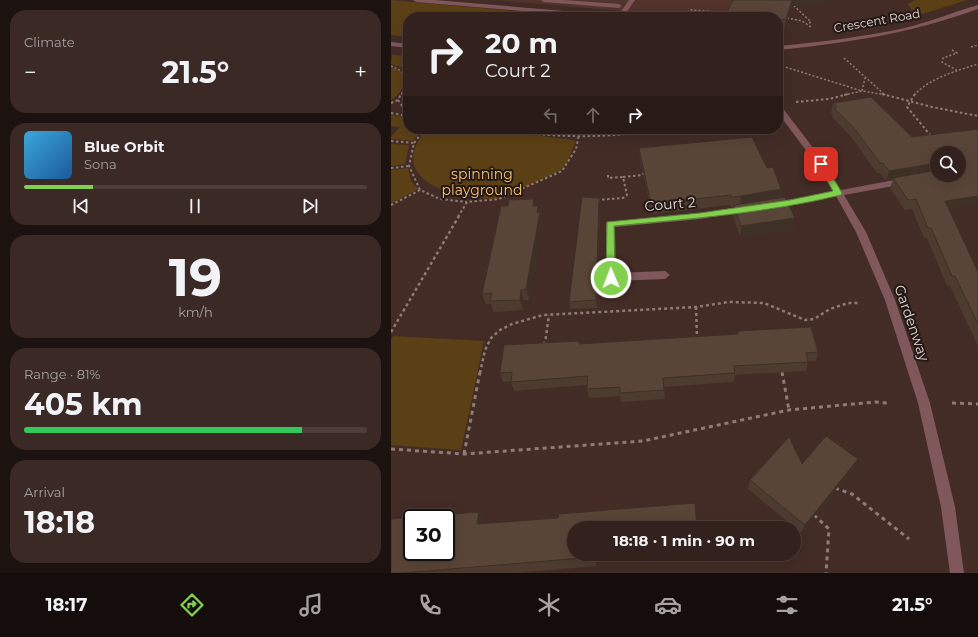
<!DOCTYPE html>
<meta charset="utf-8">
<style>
:root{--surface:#32211c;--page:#3a2925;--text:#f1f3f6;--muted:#a8a3a3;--line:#4d3e3b;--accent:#83d04e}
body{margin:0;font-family:Montserrat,sans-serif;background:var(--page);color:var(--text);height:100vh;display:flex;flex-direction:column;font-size:15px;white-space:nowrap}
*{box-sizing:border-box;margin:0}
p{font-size:13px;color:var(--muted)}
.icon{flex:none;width:22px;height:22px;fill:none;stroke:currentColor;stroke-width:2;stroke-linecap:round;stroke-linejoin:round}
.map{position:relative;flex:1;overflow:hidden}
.side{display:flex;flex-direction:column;gap:10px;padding:10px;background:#1c120f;width:391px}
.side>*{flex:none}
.hud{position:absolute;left:12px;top:12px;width:380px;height:122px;border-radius:16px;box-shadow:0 4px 16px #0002,0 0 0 1px var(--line);background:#32211c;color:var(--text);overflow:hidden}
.fabs{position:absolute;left:539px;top:146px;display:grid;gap:8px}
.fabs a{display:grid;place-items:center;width:36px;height:36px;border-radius:50%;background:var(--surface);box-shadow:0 4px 16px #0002,0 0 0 1px var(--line);font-size:20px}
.speed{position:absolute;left:12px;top:509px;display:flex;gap:8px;font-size:20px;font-weight:700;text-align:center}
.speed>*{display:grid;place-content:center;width:52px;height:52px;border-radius:50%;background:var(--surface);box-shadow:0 4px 16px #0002,0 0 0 1px var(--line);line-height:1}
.speed .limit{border:2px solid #111;border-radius:6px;background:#fff;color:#111}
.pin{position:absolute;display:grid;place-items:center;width:34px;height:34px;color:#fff;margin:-17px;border-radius:8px;box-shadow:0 2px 6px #0006}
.me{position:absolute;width:44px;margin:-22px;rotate:359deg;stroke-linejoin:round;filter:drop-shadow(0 0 3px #0008)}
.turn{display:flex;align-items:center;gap:14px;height:84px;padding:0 16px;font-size:18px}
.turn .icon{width:52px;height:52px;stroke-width:2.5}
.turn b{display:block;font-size:28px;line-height:34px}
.lanes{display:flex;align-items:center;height:38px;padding:0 16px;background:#0003;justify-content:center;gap:20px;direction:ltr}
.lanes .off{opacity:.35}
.big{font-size:30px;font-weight:700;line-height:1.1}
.side .tile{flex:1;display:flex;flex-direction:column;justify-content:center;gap:6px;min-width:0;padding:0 14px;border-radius:16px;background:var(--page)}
.side .dial{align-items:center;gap:0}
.dial b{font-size:52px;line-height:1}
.song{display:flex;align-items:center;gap:12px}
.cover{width:48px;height:48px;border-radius:6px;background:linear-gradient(135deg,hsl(200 70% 55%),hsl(210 70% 35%))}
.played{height:4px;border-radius:2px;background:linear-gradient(90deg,var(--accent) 20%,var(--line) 20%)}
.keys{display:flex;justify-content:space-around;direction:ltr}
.heat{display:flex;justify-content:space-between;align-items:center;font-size:22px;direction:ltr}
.charge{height:6px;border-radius:3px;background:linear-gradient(90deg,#34c759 81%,var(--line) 0)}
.trip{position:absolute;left:176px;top:521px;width:234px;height:40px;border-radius:20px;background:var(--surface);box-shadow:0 4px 16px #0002,0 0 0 1px var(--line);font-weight:700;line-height:40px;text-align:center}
.dock{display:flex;height:64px;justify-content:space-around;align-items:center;background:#140d0b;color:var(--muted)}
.dock .icon{width:28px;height:28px}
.dock .on{color:var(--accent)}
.dock b{font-size:18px;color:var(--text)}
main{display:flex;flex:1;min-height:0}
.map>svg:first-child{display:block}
</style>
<main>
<section class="side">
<div class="tile"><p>Climate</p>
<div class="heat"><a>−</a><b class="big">21.5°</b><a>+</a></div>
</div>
<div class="tile">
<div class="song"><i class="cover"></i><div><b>Blue Orbit</b><p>Sona</p></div></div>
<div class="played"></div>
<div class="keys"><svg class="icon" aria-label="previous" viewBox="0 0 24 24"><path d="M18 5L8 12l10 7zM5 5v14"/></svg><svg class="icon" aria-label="pause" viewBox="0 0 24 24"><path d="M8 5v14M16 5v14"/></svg><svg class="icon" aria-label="next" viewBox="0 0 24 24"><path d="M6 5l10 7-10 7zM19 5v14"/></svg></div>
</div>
<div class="tile dial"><b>19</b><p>km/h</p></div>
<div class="tile"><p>Range · 81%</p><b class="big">405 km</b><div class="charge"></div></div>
<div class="tile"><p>Arrival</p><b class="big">18:18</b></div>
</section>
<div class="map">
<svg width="587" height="573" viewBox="0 0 587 573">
<rect width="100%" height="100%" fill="#432c26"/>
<polygon fill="#52342d" points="103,0 348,0 359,17 266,17 244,12"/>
<g fill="#5c4015">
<polygon points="0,0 187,17 17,17 17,37 0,35"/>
<polygon points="524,0 576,0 528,15 520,9 517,4"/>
<polygon points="1,55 17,56 17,69 0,64"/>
<path d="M0 67 8 70 14 77C13 88 9 94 0 100Z"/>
<polygon points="0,115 17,117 17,129 32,129 22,141 0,139 0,137 9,127 0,126"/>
<path d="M36 129H91L175 139 183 140 185 142C180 151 178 162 171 169 164 174 111 198 103 199 95 199 84 196 76 194 66 192 52 191 43 186 16 171 17 151 36 129Z"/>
<polygon points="0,144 18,145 14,164 0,166"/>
<polygon points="17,168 20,181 27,189 0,204 0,170"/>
<polygon points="2,336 93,341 70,450 0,445 0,339"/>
</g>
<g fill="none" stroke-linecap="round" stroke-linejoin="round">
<g stroke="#8e7b76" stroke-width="1.5" stroke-dasharray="2 2" stroke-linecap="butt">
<polyline points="397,0 420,22 417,24"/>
<polyline points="272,16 274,17"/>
<polyline points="285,17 300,10 339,13"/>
<polyline points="396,18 411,21 420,27"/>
<polyline points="580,47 587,45"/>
<polyline points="561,50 566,53 552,58 551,62 567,71"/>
<polyline points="453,58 493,94"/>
<polyline points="0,66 7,69 15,75 15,84 10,95"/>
<polyline points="391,66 471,91 474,78"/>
<polyline points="453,95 471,91 496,95"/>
<path d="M523 95C539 78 565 71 587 64"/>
</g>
<g stroke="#8e7b76" stroke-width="2" stroke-dasharray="2.5 2.5" stroke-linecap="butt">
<polyline points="491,94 541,107 587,116"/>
<polyline points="524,94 516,107 540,136"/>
<polyline points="7,100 17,114"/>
<polyline points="405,102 438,99 457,94"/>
<polyline points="0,103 7,100 10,94"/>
<polyline points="0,113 17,116"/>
<polyline points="34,129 23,143 18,166 29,190 49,199 76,202"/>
<path d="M102 129C158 137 212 140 268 129"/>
<polyline points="135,134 140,129"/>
<polyline points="0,141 23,143"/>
<polyline points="0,168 18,166"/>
<polyline points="232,177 251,175 254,172"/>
<polyline points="206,200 232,198 236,195 232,177 217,178 217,175"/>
<polyline points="0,205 29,190"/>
<polyline points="67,217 76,202 108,199 171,171 185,149 189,129"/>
</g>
<g stroke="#8e7b76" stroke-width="2.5" stroke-dasharray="3 3" stroke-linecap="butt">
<polyline points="305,307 306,338"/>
<polyline points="0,332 68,216"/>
<polyline points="152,343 154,343 158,315"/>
<polyline points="89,373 94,350 100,338 109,330 121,324 152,315 305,307 338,302 373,303 414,320 423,319 439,309 457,303 469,303"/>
</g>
<g stroke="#8e7b76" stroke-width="3" stroke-dasharray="4 4" stroke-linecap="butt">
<polyline points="391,372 398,410"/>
<polyline points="561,403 587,404"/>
<polyline points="0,449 73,454 252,441 398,410 484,402 496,403"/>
<polyline points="73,454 89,372"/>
<polyline points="444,488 461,494 518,539"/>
<polyline points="423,515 438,529 435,573"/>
</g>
<g fill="#80585b" fill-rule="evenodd">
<polygon points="22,0 44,0 221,15 224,17 201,17 25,2"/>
<polygon points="150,0 173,0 228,4 231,6 228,8 153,2"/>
<polygon points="238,0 244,0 232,17 226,17"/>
<path d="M587 5V9C522 33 455 43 387 50V46C430 42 472 37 514 28 539 22 562 12 587 5Z"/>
<polygon points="0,42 17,44 17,48 0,46"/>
<polygon points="387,106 390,106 433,162 450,190 514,178 518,181 514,184 453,195 475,232 504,300 539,403 564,507 573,573 559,573 550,507 527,403 494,300 465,232 445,196 384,208 380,205 384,202 442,192 426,165 387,113"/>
<polygon points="355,206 358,207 359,209 358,211 309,219 224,227 225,273 274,271 279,275 274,279 220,281 215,277 215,224 216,222 309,213"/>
</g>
</g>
<g fill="#4d3b2f" fill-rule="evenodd">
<polygon points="342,0 438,0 438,2 401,6 393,31 387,31 387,17 335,17 335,14"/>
<path d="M442 103 521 137 587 129 558 209 587 272V346L559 286H556L536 238H533L521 209 514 210 499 188 502 180 495 181 489 173H486L461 138 441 117 442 115 440 113ZM546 153 568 175H546Z"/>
<polygon points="248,148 376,168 390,189 389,197 404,218 402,229 349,237 342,215 343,207 339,207 339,205 261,214 249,158"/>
<polygon points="209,205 206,308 180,309 178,302"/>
<polygon points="145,206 147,206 152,223 138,300 133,300 132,310 103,312 100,304 95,304 91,294"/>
<polygon points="347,331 427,352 425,361 417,361 415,371 344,375 343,382 273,387 274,399 230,402 229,396 198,398 196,389 196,385 123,391 120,382 120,381 112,382 109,373 189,344 346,334"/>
<polygon points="467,459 462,468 410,533 357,489 359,480 411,464"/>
<polygon points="88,512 94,522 94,524 183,554 291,554 206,561 206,566 125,573 0,573"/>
</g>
<g fill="#3e3026">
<polygon points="401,0 438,0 438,2 401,6 393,31 395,20"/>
<polygon points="546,163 546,167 544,173 502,178 502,180 495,181 498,171"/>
<polygon points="390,189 389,200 349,207 350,196"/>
<polygon points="587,196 587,205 550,210 554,201"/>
<polygon points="208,198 209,205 206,308 205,300"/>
<polygon points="143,199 146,209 142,206"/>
<polygon points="147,206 152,223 138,300 135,289"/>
<polygon points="404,218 402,229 349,237 350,226"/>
<polygon points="130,290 133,300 132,310 129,300"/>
<polygon points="467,459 462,468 410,533 414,525"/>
<polygon points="88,512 94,522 92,534 86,524"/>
<polygon points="203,554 204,554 206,561 206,566 203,557"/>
</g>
<g fill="#594537" stroke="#3e3026" fill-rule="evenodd">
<polygon points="342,0 401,0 395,20 387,19 387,17 365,17 335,14"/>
<polygon points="480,97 521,137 587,129 587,196 554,201 587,272 587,324 564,276 561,276 540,228 537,228 525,199 517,200 502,178 546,170 546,175 568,175 568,153 546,153 546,163 498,171 492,163 489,163 463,128 443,108 446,107 442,103"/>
<polygon points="361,137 376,168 382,167 390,189 350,196 340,197 340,195 260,204 248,148"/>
<polygon points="191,197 208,198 205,300 178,302"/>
<polygon points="394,197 404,218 350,226 343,205"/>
<polygon points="143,199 142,206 147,206 146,213 149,212 135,289 130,290 129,300 99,301 101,293 91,294 110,206 117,206 118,200"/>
<polygon points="420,327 427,352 415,353 417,362 343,366 344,373 272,378 273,390 229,393 229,387 196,389 197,376 120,382 121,372 109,373 113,345 188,341 188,344 347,334 347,331"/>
<polygon points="435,436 467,459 414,525 359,480 398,437 411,464"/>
<path d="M304 503 306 528H183V554H203V557L12 573H0V519L88 512 86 524 167 518 168 514ZM21 518H55V552H21Z"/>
</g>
<path fill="#83d04e" stroke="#558733" d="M430 162 434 164 451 193 450 195C376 213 299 219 223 226L224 278 220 281 215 278 216 222 309 213 399 200 442 191 427 164Z"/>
<g text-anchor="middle" stroke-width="4" stroke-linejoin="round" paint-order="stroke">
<g font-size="12" fill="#e6d7d3" stroke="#221815">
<text transform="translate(486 21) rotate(-10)" y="4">Crescent Road</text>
</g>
<g font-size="14" fill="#fac271" stroke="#221815">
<text x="91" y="179">spinning<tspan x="91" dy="16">playground</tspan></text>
</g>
<g font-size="14" fill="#e6d7d3" stroke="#221815">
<text transform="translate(279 204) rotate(-5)" y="5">Court 2</text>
<text transform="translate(521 323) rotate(71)" y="5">Gardenway</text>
</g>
</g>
</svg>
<div class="fabs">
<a><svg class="icon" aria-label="search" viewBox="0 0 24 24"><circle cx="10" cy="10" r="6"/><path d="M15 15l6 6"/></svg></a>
</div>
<div class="speed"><div class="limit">30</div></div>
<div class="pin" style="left:430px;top:164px;background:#d93025"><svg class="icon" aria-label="arrive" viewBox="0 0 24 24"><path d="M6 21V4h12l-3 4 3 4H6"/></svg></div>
<svg class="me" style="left:220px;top:278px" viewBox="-20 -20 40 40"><circle r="17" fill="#83d04e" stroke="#fff" stroke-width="3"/><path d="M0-11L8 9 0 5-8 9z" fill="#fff"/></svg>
<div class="trip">18:18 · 1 min · 90 m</div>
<div class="hud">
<div class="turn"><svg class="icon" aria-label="right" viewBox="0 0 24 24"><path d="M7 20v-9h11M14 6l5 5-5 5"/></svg><div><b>20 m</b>Court 2</div></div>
<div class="lanes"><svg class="icon off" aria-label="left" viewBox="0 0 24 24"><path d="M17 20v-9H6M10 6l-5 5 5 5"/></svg><svg class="icon off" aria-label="ahead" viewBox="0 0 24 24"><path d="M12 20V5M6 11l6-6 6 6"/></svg><svg class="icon" aria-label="right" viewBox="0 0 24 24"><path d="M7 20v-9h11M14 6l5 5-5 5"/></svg></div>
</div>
</div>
</main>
<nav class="dock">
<b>18:17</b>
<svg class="icon on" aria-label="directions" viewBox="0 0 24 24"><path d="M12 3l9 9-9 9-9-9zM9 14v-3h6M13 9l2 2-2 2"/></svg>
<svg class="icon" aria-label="music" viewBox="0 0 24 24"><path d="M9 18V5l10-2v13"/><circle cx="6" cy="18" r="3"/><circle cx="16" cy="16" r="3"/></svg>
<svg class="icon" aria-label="phone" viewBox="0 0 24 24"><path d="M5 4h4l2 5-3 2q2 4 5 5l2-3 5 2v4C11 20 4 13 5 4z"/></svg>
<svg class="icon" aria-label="climate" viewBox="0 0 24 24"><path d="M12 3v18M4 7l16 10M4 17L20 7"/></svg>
<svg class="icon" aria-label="car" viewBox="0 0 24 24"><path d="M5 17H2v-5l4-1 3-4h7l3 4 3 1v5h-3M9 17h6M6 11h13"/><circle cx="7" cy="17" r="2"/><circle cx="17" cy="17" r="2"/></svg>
<svg class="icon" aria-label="filters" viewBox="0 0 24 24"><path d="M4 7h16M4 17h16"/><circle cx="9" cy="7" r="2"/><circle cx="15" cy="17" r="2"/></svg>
<b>21.5°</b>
</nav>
